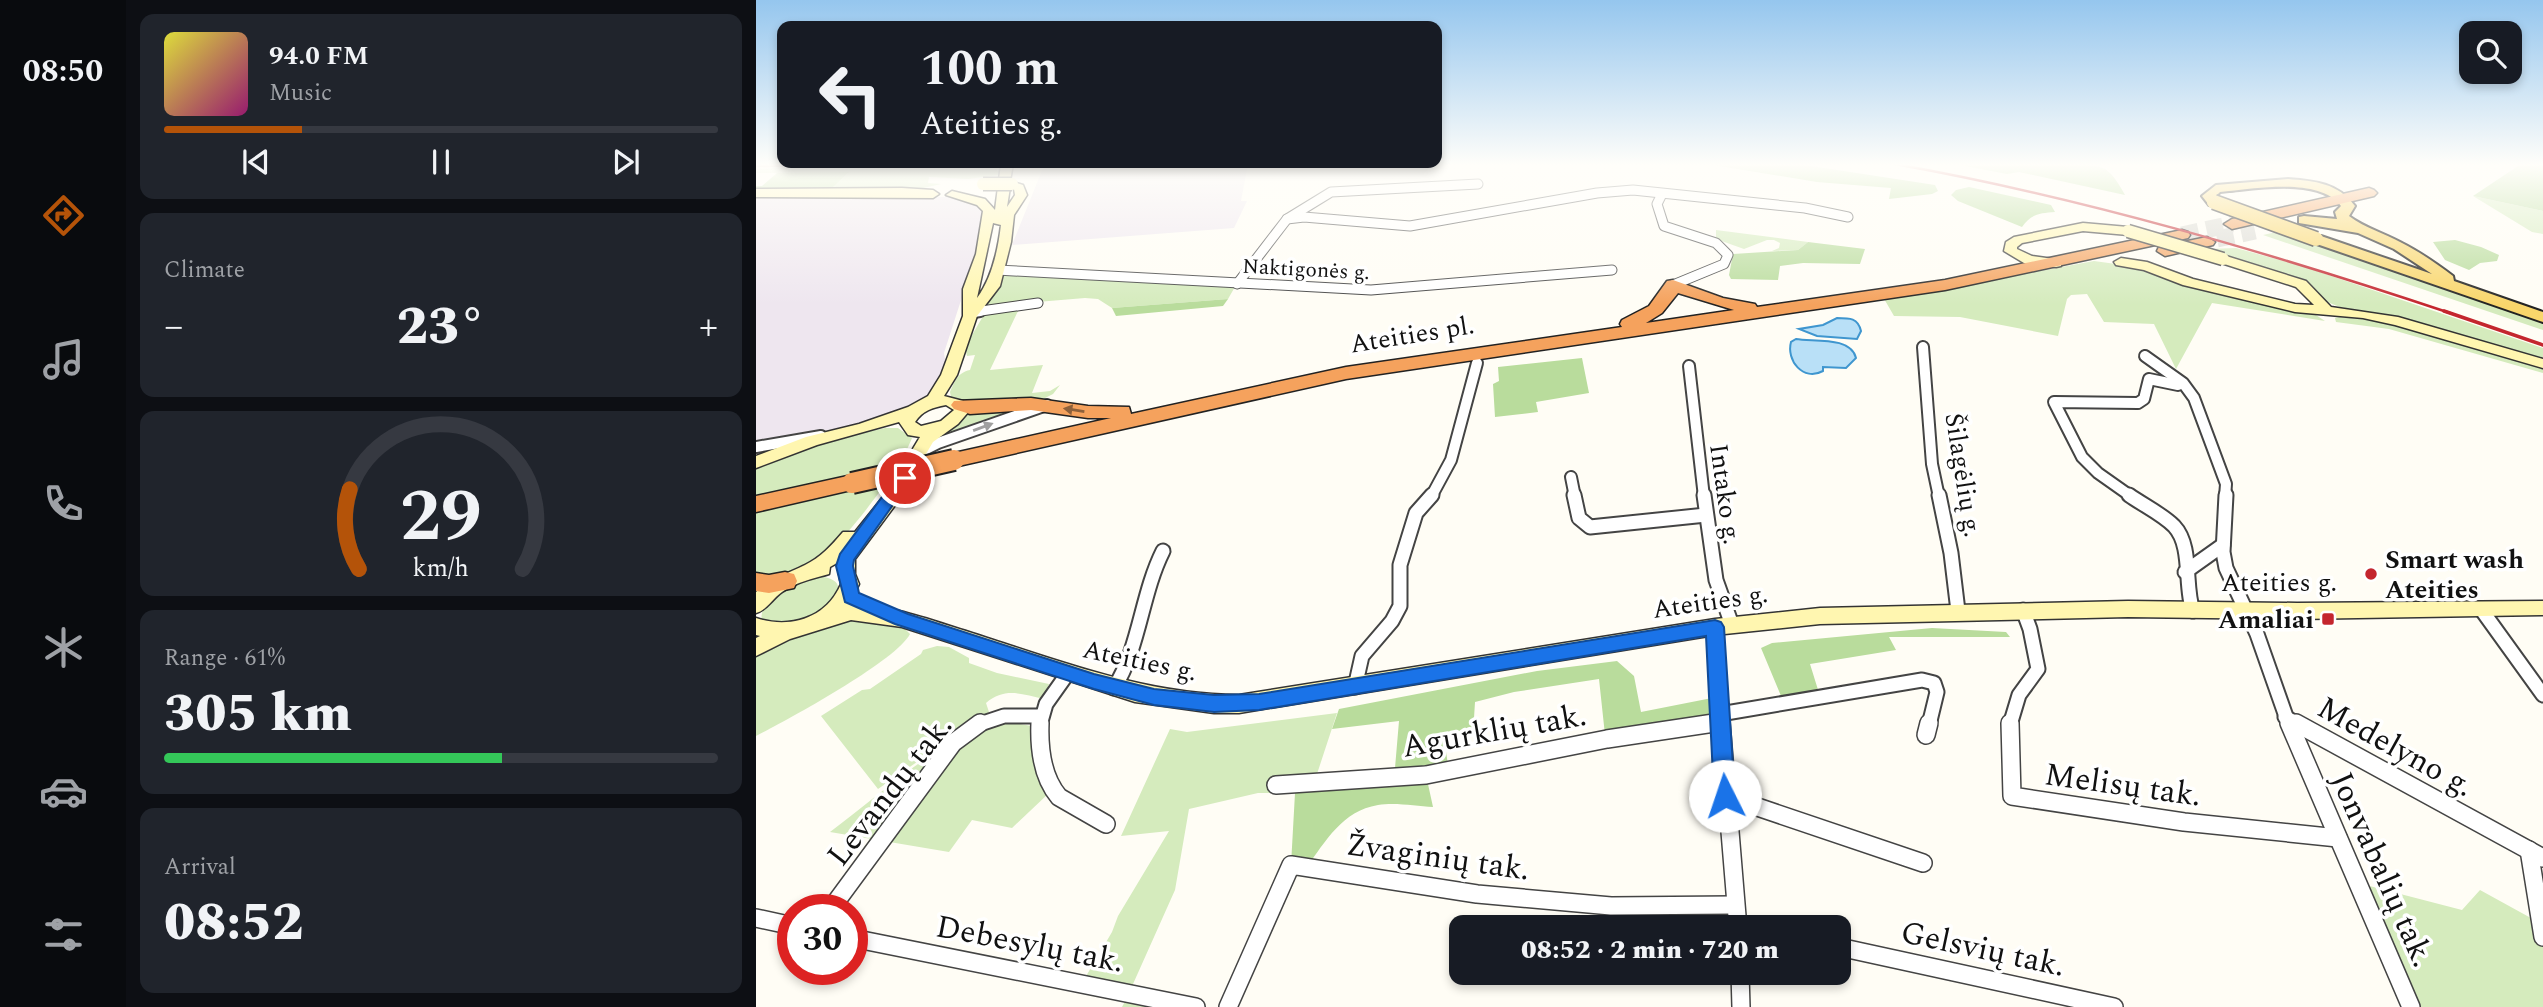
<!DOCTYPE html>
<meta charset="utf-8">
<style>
:root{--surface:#171b24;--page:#20242c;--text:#f1f3f6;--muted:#9ea1a6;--line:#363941;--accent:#b45309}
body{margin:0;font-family:Spectral,serif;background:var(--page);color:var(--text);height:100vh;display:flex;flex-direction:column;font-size:26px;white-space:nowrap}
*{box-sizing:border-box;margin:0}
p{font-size:23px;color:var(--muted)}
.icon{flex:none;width:38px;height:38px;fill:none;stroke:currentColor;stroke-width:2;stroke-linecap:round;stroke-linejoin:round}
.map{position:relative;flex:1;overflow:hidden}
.sheet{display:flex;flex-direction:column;gap:14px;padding:14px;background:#0d0f14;width:630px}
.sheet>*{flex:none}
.hud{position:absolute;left:21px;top:21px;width:665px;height:147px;border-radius:14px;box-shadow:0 4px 10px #0003;background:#171b24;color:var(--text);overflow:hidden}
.controls{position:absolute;left:1703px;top:21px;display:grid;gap:14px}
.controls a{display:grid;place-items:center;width:63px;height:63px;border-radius:14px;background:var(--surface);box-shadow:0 4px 10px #0003;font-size:35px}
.speed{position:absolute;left:21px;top:894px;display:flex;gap:14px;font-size:35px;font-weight:700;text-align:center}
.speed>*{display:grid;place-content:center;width:91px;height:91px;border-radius:50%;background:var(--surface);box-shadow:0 4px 10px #0003;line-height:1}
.speed .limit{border:10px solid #d22;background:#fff;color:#111}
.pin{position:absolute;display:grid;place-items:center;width:60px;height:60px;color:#fff;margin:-30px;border:4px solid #fff;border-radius:50%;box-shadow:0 2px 7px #0007}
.me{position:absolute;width:77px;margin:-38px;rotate:356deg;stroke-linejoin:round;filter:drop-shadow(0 0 5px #0008)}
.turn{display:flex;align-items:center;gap:24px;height:147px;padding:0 28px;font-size:32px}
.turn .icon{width:91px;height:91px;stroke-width:2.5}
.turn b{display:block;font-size:49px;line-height:60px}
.big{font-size:52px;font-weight:800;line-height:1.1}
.sheet .widget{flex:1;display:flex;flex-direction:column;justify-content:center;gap:10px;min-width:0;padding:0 24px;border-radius:14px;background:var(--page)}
.sheet .dial{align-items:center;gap:0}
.dial svg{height:182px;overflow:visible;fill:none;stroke:var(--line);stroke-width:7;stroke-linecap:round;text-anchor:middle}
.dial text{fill:var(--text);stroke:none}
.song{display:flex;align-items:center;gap:21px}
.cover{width:84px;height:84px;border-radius:10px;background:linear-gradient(135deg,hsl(60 70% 55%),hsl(320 70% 35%))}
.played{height:7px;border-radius:4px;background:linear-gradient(90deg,var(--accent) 25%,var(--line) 25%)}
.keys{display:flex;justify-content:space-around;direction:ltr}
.heat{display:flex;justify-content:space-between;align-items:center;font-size:38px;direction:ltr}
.charge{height:10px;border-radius:5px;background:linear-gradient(90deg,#34c759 61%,var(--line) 0)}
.trip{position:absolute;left:693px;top:915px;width:402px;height:70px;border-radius:14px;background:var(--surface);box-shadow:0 4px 10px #0003;font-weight:800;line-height:70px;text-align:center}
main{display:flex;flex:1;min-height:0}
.menu{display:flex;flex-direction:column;width:126px;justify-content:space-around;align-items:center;background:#090b0e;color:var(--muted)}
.menu .icon{width:49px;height:49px}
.menu .selected{color:var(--accent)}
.menu b{font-size:32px;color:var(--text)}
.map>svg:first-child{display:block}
</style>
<main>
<nav class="menu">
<b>08:50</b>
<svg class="icon selected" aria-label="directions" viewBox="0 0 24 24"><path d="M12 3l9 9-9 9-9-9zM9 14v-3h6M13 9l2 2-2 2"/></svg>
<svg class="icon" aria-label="music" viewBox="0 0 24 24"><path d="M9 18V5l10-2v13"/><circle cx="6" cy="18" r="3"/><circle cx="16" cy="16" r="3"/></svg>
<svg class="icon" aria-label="phone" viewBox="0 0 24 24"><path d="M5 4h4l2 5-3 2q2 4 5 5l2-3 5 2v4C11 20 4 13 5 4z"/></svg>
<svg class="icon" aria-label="climate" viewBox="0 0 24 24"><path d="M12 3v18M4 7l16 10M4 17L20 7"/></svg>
<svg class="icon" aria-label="car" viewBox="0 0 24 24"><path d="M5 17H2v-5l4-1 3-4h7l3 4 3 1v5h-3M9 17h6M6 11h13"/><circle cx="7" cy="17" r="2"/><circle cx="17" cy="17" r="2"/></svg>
<svg class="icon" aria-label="filters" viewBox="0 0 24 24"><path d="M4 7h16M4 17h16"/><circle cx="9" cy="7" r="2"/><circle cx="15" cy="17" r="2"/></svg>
</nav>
<section class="sheet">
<div class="widget">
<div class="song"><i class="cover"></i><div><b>94.0 FM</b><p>Music</p></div></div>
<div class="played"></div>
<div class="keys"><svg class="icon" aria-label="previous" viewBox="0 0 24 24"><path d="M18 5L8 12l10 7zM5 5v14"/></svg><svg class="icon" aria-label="pause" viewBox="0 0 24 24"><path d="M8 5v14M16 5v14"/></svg><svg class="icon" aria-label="next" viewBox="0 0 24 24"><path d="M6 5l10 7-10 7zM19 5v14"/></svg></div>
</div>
<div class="widget"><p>Climate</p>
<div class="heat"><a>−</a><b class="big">23°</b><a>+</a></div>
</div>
<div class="widget dial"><svg viewBox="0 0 100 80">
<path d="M14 69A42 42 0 1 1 86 69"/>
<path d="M14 69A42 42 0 0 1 10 34" stroke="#b45309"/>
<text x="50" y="56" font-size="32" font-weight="700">29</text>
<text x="50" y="72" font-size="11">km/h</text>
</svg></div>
<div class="widget"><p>Range · 61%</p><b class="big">305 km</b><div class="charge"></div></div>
<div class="widget"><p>Arrival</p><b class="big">08:52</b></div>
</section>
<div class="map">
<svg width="1787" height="1007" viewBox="0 0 1787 1007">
<rect width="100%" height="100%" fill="#fffdf5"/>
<g fill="#eee6ef">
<polygon points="333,164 492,164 485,201 491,201 478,228 256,245 287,168"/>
<polygon points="0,196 193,197 227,207 226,235 188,353 190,365 173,397 140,416 0,445"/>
</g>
<g fill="#d5ebbd">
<polygon points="162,164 242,164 241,171 245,172 244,175 212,179 173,177 172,183 185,184 163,189 78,191 73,191 92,173 0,173 0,169"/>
<polygon points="1717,196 1787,211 1787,234 1776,232"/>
<polygon points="960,230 1052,242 1042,250 1016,251 1023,248 1024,243 1018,240 1011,240 988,249 960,239"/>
<polygon points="1525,231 1787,321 1787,330 1507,235"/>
<polygon points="1480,248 1549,267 1787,348 1787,361 1629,315 1584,307 1571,302 1550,283 1452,249"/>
<polygon points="1338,261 1382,267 1432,287 1560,315 1569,321 1456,303 1420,369 1398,324 1348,322 1331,294 1315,295 1311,299 1302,336 1204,317 1138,316 1127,297 1187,289"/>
<polygon points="249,273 480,285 472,299 356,308 342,299 329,298 234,306 231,304 243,275"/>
<path d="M263 309 234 370 287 365 276 393 294 391 304 385 297 394 285 400 211 405 195 397 194 392C199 381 201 373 214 370L219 355 211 356 209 347 226 318 229 315Z"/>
<polygon points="1583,317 1628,321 1787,367 1787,373 1633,329 1580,322 1579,318"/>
<polygon points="279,405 179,442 208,412"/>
<path d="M129 428H142L156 438C145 468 91 538 66 558 48 572 22 577 0 578V511L113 487 0 498V465L69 441Z"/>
<path d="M62 576C110 581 60 619 40 625 31 627 16 623 6 622 0 598 44 581 62 576Z"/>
<path d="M105 617 148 628 154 634C140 661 31 720 0 736V650Z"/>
<path d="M181 646 193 647 213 658V663L241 673 293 684 288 699C265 694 249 687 230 703L233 712 122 789 65 716 106 690 114 689 165 654 167 650Z"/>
<polygon points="581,713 560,777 539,793 502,793 433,809 419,890 373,993 422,1007 366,1007 373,994 326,983 356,932 362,916 413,831 365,836 414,729 431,732"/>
<path d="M243 720 281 727 292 794 256 828 216 820 193 852 74 832C125 794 182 740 243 720Z"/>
<polygon points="1602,883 1706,910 1724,890 1784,923 1787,902 1787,1007 1655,1007"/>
</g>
<g fill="#b9dc9c">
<polygon points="951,164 1042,164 1179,185 1182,191 1176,194 1133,199 1135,188 1061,182"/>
<path d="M1199 164C1226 164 1330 159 1349 169 1358 175 1364 186 1369 195L1263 172 1251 174Z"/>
<polygon points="1765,164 1787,164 1787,211 1717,196"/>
<polygon points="93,172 73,191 0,191 0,186 6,186 21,173"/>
<path d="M1213 187 1295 205 1299 212C1284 213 1275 214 1266 227L1202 201 1195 195 1200 190Z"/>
<polygon points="1699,240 1725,247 1743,255 1741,261 1724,263 1713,270 1689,260 1677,242"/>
<polygon points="1052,242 1109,249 1104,264 1047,263 1024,266 1022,280 975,279 973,275 977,254 1042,250"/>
<polygon points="472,299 467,306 360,316 356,308"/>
<polygon points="826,358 833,393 780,402 782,412 739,417 737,384 743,381 742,367"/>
<polygon points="1176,628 1250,632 1254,637 1133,637 1140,650 1054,664 1063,693 1025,696 1005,648 1016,643"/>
<path d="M861 661 878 676 885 712 956 698V721L849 735 843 679 758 692 719 702 717 734 688 739 693 771 670 775 677 807C660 806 639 802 622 805 586 811 570 841 550 868L535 865 539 793 551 783 630 778 639 768 643 721 576 729 583 709 781 671Z"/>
</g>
<g fill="#b9e0f7" stroke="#3f96cf" stroke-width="2">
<path d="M1081 318C1094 318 1102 318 1105 331L1101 339 1061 336 1043 329 1067 325Z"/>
<path d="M1040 339C1057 342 1095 336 1100 358L1090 368 1067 367V371C1047 382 1030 360 1035 342Z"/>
</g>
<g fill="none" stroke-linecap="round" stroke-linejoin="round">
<g stroke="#dbdad3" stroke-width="17" stroke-dasharray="17 8" stroke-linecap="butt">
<polyline points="1426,235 1476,224"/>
<polyline points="1461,239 1499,231"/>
</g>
<g stroke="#444" stroke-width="11">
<g id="street-far3">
<polyline points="906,194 901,204 908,226 960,243 972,255 968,264 917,285"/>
<polyline points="531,219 548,217 654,226 841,193 877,190 1049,208 1092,217"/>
<polyline points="241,270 615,290 856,270"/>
<polyline points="481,284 531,219 575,192 722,184"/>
<polyline points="218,312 282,303"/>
</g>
</g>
<g stroke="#444" stroke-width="14">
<g id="street-far2">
<polyline points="218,312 224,311"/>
<polyline points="1167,347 1176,464 1183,497"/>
<polyline points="1389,356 1427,383 1438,398 1470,484 1469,497"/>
<polyline points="933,366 948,497"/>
<polyline points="0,447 65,436"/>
<polyline points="164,452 182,443 291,405"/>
<polyline points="815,477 819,497"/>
<polyline points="675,497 695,460 721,363"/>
<polyline points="1376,497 1342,473 1326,457 1298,402 1382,403 1388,399 1393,379 1422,385"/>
</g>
</g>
<g stroke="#444" stroke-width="17">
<g id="street-far1">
<polyline points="818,495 823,518 834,527 950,515"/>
<polyline points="948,495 960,580 976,625"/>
<polyline points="1183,495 1195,553 1202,611"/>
<path d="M1373 495C1387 505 1406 514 1418 526 1437 546 1428 586 1437 611"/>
<polyline points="1470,495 1467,552 1470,568 1501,634 1533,725"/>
<polyline points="1429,572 1467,545"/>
<polyline points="1725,609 1787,695"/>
<polyline points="959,627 965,725"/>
<polyline points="599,687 606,656 636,621 644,606 644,565 660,513 676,495"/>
<path d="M358 688C384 647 385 595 407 551"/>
<polyline points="964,714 1166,680 1178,683 1181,692 1173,725"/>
<polyline points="1529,717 1543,725"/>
<polyline points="221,725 248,716 285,716"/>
<polyline points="284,725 290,704 312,673"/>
<polyline points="947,725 964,722"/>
<polyline points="1254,725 1263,695 1282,669 1274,629 1267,610"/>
</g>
</g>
<g stroke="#444" stroke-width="20">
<g id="street">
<path d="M284 723C283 748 286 777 303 797L350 824"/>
<polyline points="965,723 982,928"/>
<polyline points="1254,723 1256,796 1428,822 1582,838"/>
<polyline points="1533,723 1655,1007"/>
<polyline points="1540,723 1787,858"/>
<polyline points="1170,735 1173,723"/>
<polyline points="520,785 670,775 851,739 958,723"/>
<polyline points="969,796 1167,863"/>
<polyline points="1773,850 1787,937"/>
<polyline points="74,910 197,743 224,723"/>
<polyline points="0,918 37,926"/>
<polyline points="982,923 1001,928"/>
<polyline points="96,938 440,1007"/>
<polyline points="1083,947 1358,1007"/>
<polyline points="984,973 985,1007"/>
<polyline points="472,1007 535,865 721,894 855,906 978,905"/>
</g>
</g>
<g stroke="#333" stroke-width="3">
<g id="secondary">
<path d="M245 164H257L254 181 267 185 271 195 258 215 255 242 244 286 221 316 201 375 188 396 211 402 214 410 202 424 177 442 143 500 99 559V574L103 584 93 605C133 604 174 620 213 632 301 660 389 695 483 695L959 619 1064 608 1372 601 1541 603 1787 601V615L1541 619 1372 617 1064 624 959 635 483 713H458L379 702 146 627 95 620 34 639 0 656V638L4 636 0 635V618C33 629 70 619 85 584L81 563 74 567 73 574C56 579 40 582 26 592 16 599 11 610 0 613V592C15 578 31 574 49 565 65 557 75 546 87 532H99L131 492 164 437 152 435 143 422 61 445 0 468V456L50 437 103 424 152 407 172 396 185 375 207 316V289L220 254 227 211 221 205 190 195 196 191 229 199 239 210ZM254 187 258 189 259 195 251 207ZM237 223 245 225C242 250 236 278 221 298ZM190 405 198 410 185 421 165 426 159 422C167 410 176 408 190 405Z"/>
<polygon points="146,188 177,190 183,194 177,198 0,197 0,189"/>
<polygon points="1327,223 1372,227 1378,231 1372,235 1327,231 1266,243 1261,247 1261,249 1276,256 1305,260 1305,266 1300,267 1268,263 1248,251 1250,242 1258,237"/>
<polygon points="1467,255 1550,281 1575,307 1642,317 1787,359 1787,368 1639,325 1607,318 1539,312 1427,285 1388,270 1360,265 1358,262 1365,258 1391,262 1437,279 1539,304 1558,305 1540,287 1462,262 1461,259"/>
</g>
</g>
<g stroke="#222" stroke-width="4">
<path id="primary" d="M1532 179C1559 181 1582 183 1599 206L1593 216C1609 228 1628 233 1646 243 1664 252 1681 264 1697 276L1698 281 1787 312V322L1555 242V236H1565L1676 274 1638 249 1602 233 1543 223V217L1548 216 1581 219 1579 212 1585 206C1564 178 1504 188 1473 191L1464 192 1460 196 1465 202 1458 206 1453 205 1446 196 1460 185Z"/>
</g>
<g stroke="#222" stroke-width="3">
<g id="highway">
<polygon points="1613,188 1618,190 1621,193 1618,196 1476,229 1468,224 1476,219"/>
<path d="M1426 230 1432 232 1434 235 1432 238 1189 290 590 379 198 467 190 465 187 460 190 455 198 453 355 418H332L275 410 214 414 198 409 195 405 198 401 275 398 332 406 373 407 375 414 590 367 866 327 864 324 866 320 893 306 911 281 917 280 967 298 999 304 1001 307 1189 280ZM922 293 978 310 890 323 906 313Z"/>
<polygon points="1451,237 1459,242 1457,245 1409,256 1401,251 1403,247"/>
<polygon points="96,475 104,478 107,483 104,488 0,512 0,496"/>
<polygon points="29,572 38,574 41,581 38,588 13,593 0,591 0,573 13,575"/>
</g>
</g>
<use href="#street-far3" stroke="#fff" stroke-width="9"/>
<use href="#street-far2" stroke="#fff" stroke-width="10"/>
<use href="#street-far1" stroke="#fff" stroke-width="13"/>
<use href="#street" stroke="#fff" stroke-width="17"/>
<use href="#secondary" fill="#fff6b0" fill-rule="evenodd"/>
<use href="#primary" fill="#f9d66b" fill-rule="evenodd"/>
<use href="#highway" fill="#f5a25d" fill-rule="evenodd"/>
<g stroke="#c4262e" stroke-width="2.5">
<path d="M1139 164C1328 198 1511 252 1694 313"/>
<polyline points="0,166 117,164"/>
</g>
<polyline stroke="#c4262e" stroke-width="3.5" points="1688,311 1787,345"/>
<g stroke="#333" stroke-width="15" stroke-linecap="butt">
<g id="secondary-bridge">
<polyline points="227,184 256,184"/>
<polyline points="1372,231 1467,259"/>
</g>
</g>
<g stroke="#222" stroke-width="17" stroke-linecap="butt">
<polyline id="primary-bridge" points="1458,202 1560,239"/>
</g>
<g stroke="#222" stroke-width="24" stroke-linecap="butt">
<polyline id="highway-bridge" points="96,483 198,460"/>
</g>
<use href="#secondary-bridge" stroke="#fff6b0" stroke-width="12"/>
<use href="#primary-bridge" stroke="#f9d66b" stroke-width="14"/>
<use href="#highway-bridge" stroke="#f5a25d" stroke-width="20"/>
</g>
<defs><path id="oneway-solid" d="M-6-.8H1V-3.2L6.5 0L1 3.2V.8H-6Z" transform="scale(1.75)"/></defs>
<use fill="#8e613b" href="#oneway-solid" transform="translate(318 410) rotate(-171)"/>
<use fill="#a0a0a0" href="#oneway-solid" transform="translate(227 427) rotate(-20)"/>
<linearGradient id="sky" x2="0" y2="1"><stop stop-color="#95c6ee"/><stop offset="0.54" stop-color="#fffefa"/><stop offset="1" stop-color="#fffefa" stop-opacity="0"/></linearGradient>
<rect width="1787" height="305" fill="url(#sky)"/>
<polygon fill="#1a73e8" stroke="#114b97" stroke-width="2" points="149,473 156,478 98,560 97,566 103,593 152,614 338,674 398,689 458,695 503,694 959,620 965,622 968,627 979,796 976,803 969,806 961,803 958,796 950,636 503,710 458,712 398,705 338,689 139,624 89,602 80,566 84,554 143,474"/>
<g fill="#c4262e" stroke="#fff" stroke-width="2.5">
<circle cx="1615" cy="574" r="7"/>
<rect x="1565" y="612" width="14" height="14" rx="3.5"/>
</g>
<g text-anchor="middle" stroke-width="7" stroke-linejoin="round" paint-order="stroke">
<g font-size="21" fill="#111" stroke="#fff">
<text transform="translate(550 269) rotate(3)" y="7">Naktigonės g.</text>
</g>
<g font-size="26" fill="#111" stroke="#fff">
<text transform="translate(656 334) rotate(-9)" y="9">Ateities pl.</text>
<text transform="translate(1208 475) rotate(81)" y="9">Šilagėlių g.</text>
<text transform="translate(970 494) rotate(82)" y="9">Intako g.</text>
<text x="1523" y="591">Ateities g.</text>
<text transform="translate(954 601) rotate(-8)" y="9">Ateities g.</text>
<text transform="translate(384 660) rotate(12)" y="9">Ateities g.</text>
</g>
<g font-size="26" font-weight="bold" fill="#111" stroke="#fff" text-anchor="start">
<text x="1629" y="568">Smart wash<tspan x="1629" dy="30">Ateities</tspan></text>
<text x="1558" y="628" text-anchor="end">Amaliai</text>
</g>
<g font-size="32" fill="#111" stroke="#fff">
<text transform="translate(738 730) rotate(-10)" y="11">Agurklių tak.</text>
<text transform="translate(1640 746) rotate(29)" y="11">Medelyno g.</text>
<text transform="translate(1367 784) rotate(8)" y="11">Melisų tak.</text>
<text transform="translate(133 790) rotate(-52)" y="11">Levandų tak.</text>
<text transform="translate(682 856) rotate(8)" y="11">Žvaginių tak.</text>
<text transform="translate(1627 869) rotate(66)" y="11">Jonvabalių tak.</text>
<text transform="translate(274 943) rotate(11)" y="11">Debesylų tak.</text>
<text transform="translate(1227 948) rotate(12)" y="11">Gelsvių tak.</text>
</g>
</g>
</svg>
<div class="controls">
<a><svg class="icon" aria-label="search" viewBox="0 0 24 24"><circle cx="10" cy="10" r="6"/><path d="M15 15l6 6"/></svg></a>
</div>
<div class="speed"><div class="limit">30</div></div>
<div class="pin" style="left:149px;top:478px;background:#d93025"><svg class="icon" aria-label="arrive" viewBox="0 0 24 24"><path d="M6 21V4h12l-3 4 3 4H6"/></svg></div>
<svg class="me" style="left:969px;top:796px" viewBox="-20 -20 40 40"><circle r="19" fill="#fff"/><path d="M0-13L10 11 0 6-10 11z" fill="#1a73e8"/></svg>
<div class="trip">08:52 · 2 min · 720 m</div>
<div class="hud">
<div class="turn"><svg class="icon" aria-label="left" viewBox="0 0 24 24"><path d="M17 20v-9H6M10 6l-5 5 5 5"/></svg><div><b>100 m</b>Ateities g.</div></div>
</div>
</div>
</main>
